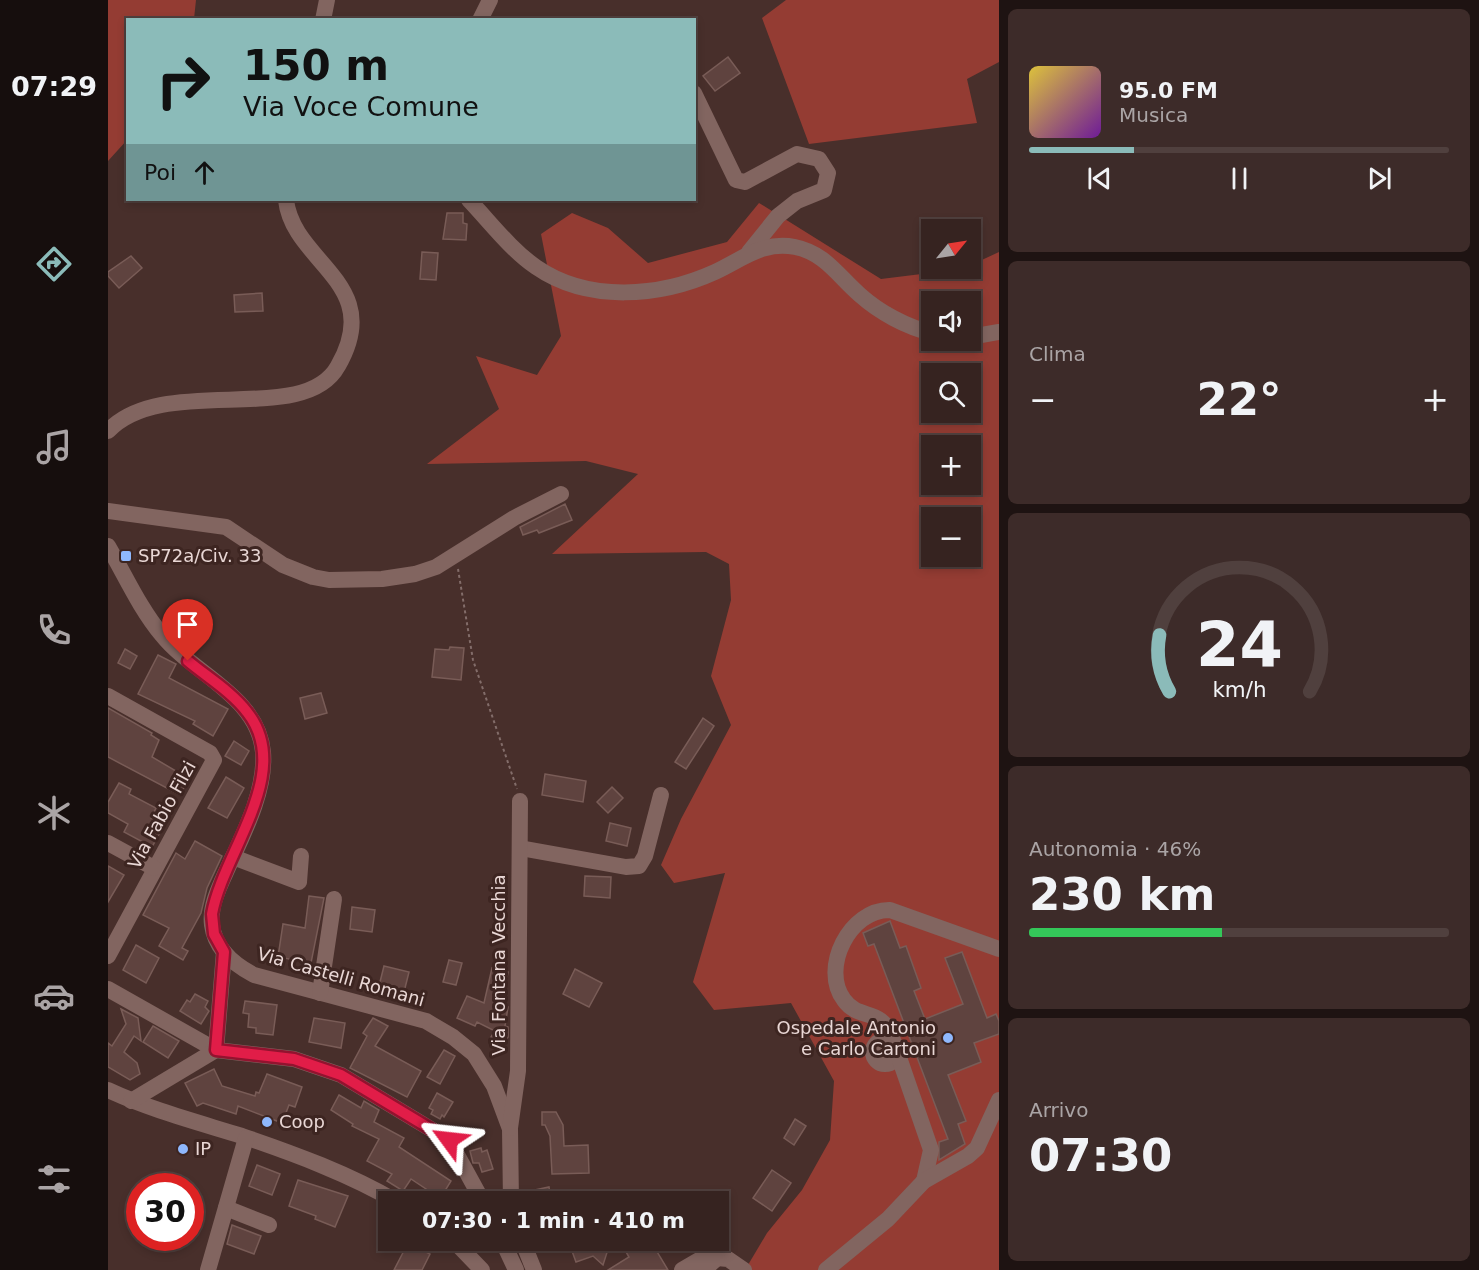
<!DOCTYPE html>
<html lang="it">
<meta charset="utf-8">
<style>
:root{--surface:#362320;--page:#3d2b29;--text:#f1f3f6;--muted:#aaa4a5;--line:#50403e;--accent:#8bbbb9}
body{margin:0;font-family:"DejaVu Sans",sans-serif;background:var(--page);color:var(--text);height:100vh;display:flex;flex-direction:column;font-size:22px;white-space:nowrap}
*{box-sizing:border-box;margin:0}
p{font-size:20px;color:var(--muted)}
.icon{flex:none;width:33px;height:33px;fill:none;stroke:currentColor;stroke-width:2;stroke-linecap:round;stroke-linejoin:round}
.map{position:relative;flex:1;overflow:hidden}
.sheet{display:flex;flex-direction:column;gap:9px;padding:9px;background:#1e1312;width:480px}
.sheet>*{flex:none}
.banner{position:absolute;left:18px;top:18px;width:570px;height:183px;border-radius:0px;box-shadow:0 3px 9px #0003,0 0 0 2px var(--line);background:#8bbbb9;color:#111;overflow:hidden}
.needle{width:39px;rotate:60deg}
.controls{position:absolute;left:813px;top:219px;display:grid;gap:12px}
.controls a{display:grid;place-items:center;width:60px;height:60px;border-radius:0px;background:var(--surface);box-shadow:0 3px 9px #0003,0 0 0 2px var(--line);font-size:30px}
.speed{position:absolute;left:18px;top:1173px;display:flex;gap:12px;font-size:30px;font-weight:700;text-align:center}
.speed>*{display:grid;place-content:center;width:78px;height:78px;border-radius:50%;background:var(--surface);box-shadow:0 3px 9px #0003,0 0 0 2px var(--line);line-height:1}
.speed .limit{border:9px solid #d22;background:#fff;color:#111}
.pin{position:absolute;display:grid;place-items:center;width:51px;height:51px;color:#fff;margin:-62px -26px;border-radius:50% 50% 50% 0;rotate:-45deg;box-shadow:0 0 6px #0007}
.pin .icon{rotate:45deg}
.me{position:absolute;width:66px;margin:-33px;rotate:300deg;stroke-linejoin:round;filter:drop-shadow(0 0 4px #0008)}
.turn{display:flex;align-items:center;gap:21px;height:126px;padding:0 18px;font-size:27px}
.turn .icon{width:78px;height:78px;stroke-width:2.5}
.turn b{display:block;font-size:42px;line-height:51px}
.then{display:flex;align-items:center;height:57px;padding:0 18px;background:#0003;gap:12px;font-size:22px}
.big{font-size:45px;font-weight:600;line-height:1.1}
.sheet .tile{flex:1;display:flex;flex-direction:column;justify-content:center;gap:9px;min-width:0;padding:0 21px;border-radius:9px;background:var(--page)}
.sheet .dial{align-items:center;gap:0}
.dial svg{height:156px;overflow:visible;fill:none;stroke:var(--line);stroke-width:7;stroke-linecap:round;text-anchor:middle}
.dial text{fill:var(--text);stroke:none}
.song{display:flex;align-items:center;gap:18px}
.cover{width:72px;height:72px;border-radius:9px;background:linear-gradient(135deg,hsl(50 70% 55%),hsl(280 70% 35%))}
.played{height:6px;border-radius:3px;background:linear-gradient(90deg,var(--accent) 25%,var(--line) 25%)}
.keys{display:flex;justify-content:space-around;direction:ltr}
.heat{display:flex;justify-content:space-between;align-items:center;font-size:33px;direction:ltr}
.charge{height:9px;border-radius:4px;background:linear-gradient(90deg,#34c759 46%,var(--line) 0)}
.trip{position:absolute;left:270px;top:1191px;width:351px;height:60px;border-radius:0px;background:var(--surface);box-shadow:0 3px 9px #0003,0 0 0 2px var(--line);font-weight:600;line-height:60px;text-align:center}
main{display:flex;flex:1;min-height:0}
.tabs{display:flex;flex-direction:column;width:108px;justify-content:space-around;align-items:center;background:#160e0d;color:var(--muted)}
.tabs .icon{width:42px;height:42px}
.tabs .selected{color:var(--accent)}
.tabs b{font-size:27px;color:var(--text)}
.map>svg:first-child{display:block}
</style>
<main>
<nav class="tabs">
<b>07:29</b>
<svg class="icon selected" aria-label="directions" viewBox="0 0 24 24"><path d="M12 3l9 9-9 9-9-9zM9 14v-3h6M13 9l2 2-2 2"/></svg>
<svg class="icon" aria-label="music" viewBox="0 0 24 24"><path d="M9 18V5l10-2v13"/><circle cx="6" cy="18" r="3"/><circle cx="16" cy="16" r="3"/></svg>
<svg class="icon" aria-label="phone" viewBox="0 0 24 24"><path d="M5 4h4l2 5-3 2q2 4 5 5l2-3 5 2v4C11 20 4 13 5 4z"/></svg>
<svg class="icon" aria-label="climate" viewBox="0 0 24 24"><path d="M12 3v18M4 7l16 10M4 17L20 7"/></svg>
<svg class="icon" aria-label="car" viewBox="0 0 24 24"><path d="M5 17H2v-5l4-1 3-4h7l3 4 3 1v5h-3M9 17h6M6 11h13"/><circle cx="7" cy="17" r="2"/><circle cx="17" cy="17" r="2"/></svg>
<svg class="icon" aria-label="filters" viewBox="0 0 24 24"><path d="M4 7h16M4 17h16"/><circle cx="9" cy="7" r="2"/><circle cx="15" cy="17" r="2"/></svg>
</nav>
<div class="map">
<svg width="891" height="1270" viewBox="0 0 891 1270">
<rect width="100%" height="100%" fill="#482f2b"/>
<g fill="#943c33" fill-rule="evenodd">
<polygon points="0,0 88,0 86,19 20,20 19,140 0,161"/>
<polygon points="678,0 891,0 891,62 859,79 869,123 701,144 654,18"/>
<path d="M651 203 773 279 862 268 863 265 891 252V1270H637L659 1233 694 1190 722 1140 726 1081 683 1003 606 1010 585 982 617 873 566 883 553 865 573 819 623 725 603 676 623 600 621 564 598 552 444 554 530 474 478 461 319 464 391 409 368 356 429 375 453 336 433 234 464 213 500 228 540 263 619 242ZM824 302H862V340H824ZM824 374H862V412H824ZM824 446H862V484H824ZM824 518H862V556H824Z"/>
</g>
<g fill="#5f433f" stroke="#795c57" stroke-width="1.5">
<polygon points="620,57 632,73 607,91 595,76"/>
<polygon points="339,213 355,213 355,223 359,224 358,240 335,239"/>
<polygon points="314,252 330,253 328,280 312,279"/>
<polygon points="23,256 34,268 11,288 0,276 0,272"/>
<polygon points="154,293 155,311 127,312 126,295"/>
<polygon points="457,504 464,520 431,533 429,530 415,535 412,527"/>
<polygon points="342,647 356,648 353,680 324,677 327,649 341,650"/>
<polygon points="17,649 29,656 22,669 10,663"/>
<polygon points="50,655 68,664 61,678 120,709 105,736 85,724 87,721 30,694"/>
<polygon points="213,693 219,713 197,719 192,698"/>
<polygon points="0,708 44,733 43,735 51,740 44,757 68,771 66,775 79,782 72,795 0,757"/>
<polygon points="595,718 606,726 578,769 567,762"/>
<polygon points="126,741 141,751 133,765 117,756"/>
<polygon points="437,774 478,781 475,802 434,795"/>
<polygon points="118,777 136,788 119,818 100,808"/>
<polygon points="11,783 23,789 21,794 48,808 43,818 56,825 44,847 16,832 20,824 0,813 0,802"/>
<polygon points="504,787 515,798 500,813 489,802"/>
<polygon points="502,823 523,828 519,846 498,841"/>
<polygon points="87,841 114,856 99,888 93,913 74,948 80,951 75,960 51,946 61,928 35,915 68,853 77,859"/>
<polygon points="0,866 16,875 0,902"/>
<polygon points="477,876 503,877 502,898 476,896"/>
<polygon points="201,896 216,898 203,963 170,957 175,924 197,928"/>
<polygon points="244,907 267,910 264,932 242,929"/>
<polygon points="782,921 792,948 798,946 813,988 806,991 817,1019 855,1004 837,958 854,952 879,1018 888,1014 891,1021 891,1034 866,1043 873,1062 840,1075 858,1121 850,1124 857,1144 831,1160 831,1142 840,1139 766,944 760,946 755,933"/>
<polygon points="28,945 51,958 38,983 15,970"/>
<polygon points="341,960 354,963 348,985 335,982"/>
<polygon points="276,966 301,972 296,992 271,986"/>
<polygon points="384,968 400,972 394,1004 400,1007 397,1026 400,1027 400,1037 396,1044 383,1037 387,1031 369,1022 367,1026 349,1018 359,996 376,1003"/>
<polygon points="467,969 494,983 481,1007 455,994"/>
<polygon points="87,994 100,1001 97,1007 101,1011 93,1024 72,1011 79,1000 82,1002"/>
<polygon points="137,1001 169,1005 165,1035 148,1033 148,1028 140,1027 141,1014 135,1013"/>
<polygon points="13,1009 30,1018 33,1041 26,1036 16,1052 29,1063 32,1074 22,1080 0,1067 0,1043 4,1046 18,1024"/>
<polygon points="206,1018 237,1023 233,1048 201,1042"/>
<polygon points="265,1018 280,1026 267,1046 313,1071 299,1097 242,1068 259,1036 255,1033"/>
<polygon points="45,1026 71,1041 60,1058 35,1042"/>
<polygon points="336,1050 347,1056 332,1084 319,1077"/>
<polygon points="106,1069 114,1086 147,1096 148,1092 151,1093 159,1074 194,1087 187,1107 181,1105 174,1123 130,1106 128,1114 95,1103 89,1106 77,1083"/>
<polygon points="329,1093 345,1102 336,1117 334,1115 332,1119 323,1114 325,1110 321,1108"/>
<polygon points="231,1095 253,1108 256,1101 271,1110 266,1122 296,1138 291,1147 343,1181 338,1189 356,1202 318,1202 313,1198 318,1189 303,1179 295,1191 279,1181 284,1174 259,1161 271,1139 244,1126 245,1124 223,1110"/>
<polygon points="434,1112 448,1112 455,1125 456,1146 480,1145 481,1173 444,1174 442,1136 437,1125 434,1125"/>
<polygon points="687,1119 698,1126 686,1145 676,1138"/>
<polygon points="373,1148 374,1152 379,1150 385,1169 374,1172 371,1163 365,1163 362,1151"/>
<polygon points="149,1165 172,1174 164,1195 141,1186"/>
<polygon points="664,1170 683,1183 664,1211 645,1198"/>
<polygon points="190,1180 240,1196 227,1227 207,1219 208,1216 181,1206"/>
<polygon points="441,1187 443,1199 469,1191 473,1202 419,1202 417,1192"/>
<polygon points="124,1225 153,1236 146,1254 119,1244"/>
<polygon points="460,1240 503,1240 495,1265 485,1256 468,1262"/>
<polygon points="511,1240 542,1240 560,1270 500,1270 521,1257"/>
<polygon points="300,1243 322,1254 314,1270 286,1270"/>
</g>
<g fill="none" stroke-linecap="round" stroke-linejoin="round">
<g stroke="#836d6a" stroke-width="2" stroke-dasharray="3 3" stroke-linecap="butt">
<polyline points="350,569 365,660 409,789"/>
<polyline points="375,1250 376,1240"/>
</g>
<g stroke="#826560" stroke-width="16">
<polyline points="215,20 219,0"/>
<polyline points="372,20 382,0"/>
<polyline points="586,93 628,180 637,182 689,154 711,159 720,173 716,190 689,201 670,216 641,252"/>
<path d="M361 200C382 222 403 250 428 267 480 303 552 297 607 272 635 259 654 241 687 247 717 253 730 276 752 295 771 312 798 327 824 333"/>
<polyline points="862,337 891,332"/>
<path d="M0 431C56 372 196 428 230 366 278 283 185 263 178 200"/>
<polyline points="0,511 118,527 175,565 205,577 221,580 274,579 307,574 328,567 406,518 453,494"/>
<path d="M0 546C17 575 32 609 54 635 85 674 150 696 155 752 158 788 138 829 123 861 115 880 101 903 104 925 107 949 127 965 146 975L318 1021 345 1037 366 1054 386 1086 402 1129 403 1202"/>
<polyline points="0,696 102,753 106,760 0,956"/>
<polyline points="0,843 46,868"/>
<polyline points="412,848 518,867 531,866 537,856 553,795"/>
<polyline points="125,857 191,882 193,856"/>
<polyline points="0,989 108,1050 186,1059 233,1075 341,1140 375,1202"/>
<polyline points="212,993 226,899"/>
<circle cx="777" cy="1052" r="12"/>
<path d="M0 1090C43 1110 89 1122 134 1136 187 1154 241 1174 289 1202"/>
<polyline points="23,1101 108,1050 116,952"/>
<polyline points="402,1128 410,1071 412,801"/>
<path d="M816 1181 823 1150 784 1037C773 1007 751 1021 736 1000 712 968 742 909 782 910L891 949"/>
<polyline points="118,1208 161,1225"/>
<polyline points="345,1240 374,1270"/>
<polyline points="394,1240 408,1270"/>
<polyline points="414,1240 426,1270"/>
<polyline points="609,1258 620,1259 636,1270"/>
<polyline points="100,1270 138,1138"/>
<polyline points="574,1270 598,1256 609,1258 596,1270"/>
<polyline points="718,1270 780,1219 816,1181 860,1156 869,1148 891,1100"/>
</g>
</g>
<g fill="none" stroke-linecap="round" stroke-linejoin="round">
<g stroke="#92132f" stroke-width="15">
<path id="route" d="M80 661C99 677 124 692 139 712 187 772 115 852 104 914L106 934 116 952 108 1050 186 1059 233 1075 341 1140"/>
</g>
<use href="#route" stroke="#e11d48" stroke-width="10"/>
</g>
<g fill="#8fb8fd" stroke="#3d2521" stroke-width="2">
<rect x="12" y="550" width="12" height="12" rx="3"/>
<circle cx="840" cy="1038" r="6"/>
<circle cx="159" cy="1122" r="6"/>
<circle cx="75" cy="1149" r="6"/>
</g>
<g text-anchor="middle" stroke-width="6" stroke-linejoin="round" paint-order="stroke">
<g font-size="18" fill="#e9d7d5" stroke="#3d2521" text-anchor="start">
<text x="30" y="562">SP72a/Civ. 33</text>
<text x="828" y="1034" text-anchor="end">Ospedale Antonio<tspan x="828" dy="21">e Carlo Cartoni</tspan></text>
<text x="171" y="1128">Coop</text>
<text x="87" y="1155">IP</text>
</g>
<g font-size="18" fill="#e9d7d5" stroke="#3d2521">
<text transform="translate(54 815) rotate(-61)" y="6">Via Fabio Filzi</text>
<text transform="translate(391 965) rotate(-90)" y="6">Via Fontana Vecchia</text>
<text transform="translate(233 977) rotate(16)" y="6">Via Castelli Romani</text>
</g>
</g>
</svg>
<div class="controls">
<a><svg class="needle" viewBox="-14 -14 28 28"><path d="M0-13l5 13h-10z" fill="#e53935"/><path d="M0 13l5-13h-10z" fill="#aaa4a5"/></svg></a>
<a><svg class="icon" aria-label="sound" viewBox="0 0 24 24"><path d="M4 9h4l5-4v14l-5-4H4zM17 9q2 3 0 6"/></svg></a>
<a><svg class="icon" aria-label="search" viewBox="0 0 24 24"><circle cx="10" cy="10" r="6"/><path d="M15 15l6 6"/></svg></a>
<a>+</a>
<a>−</a>
</div>
<div class="speed"><div class="limit">30</div></div>
<div class="pin" style="left:80px;top:661px;background:#d93025"><svg class="icon" aria-label="arrive" viewBox="0 0 24 24"><path d="M6 21V4h12l-3 4 3 4H6"/></svg></div>
<svg class="me" style="left:341px;top:1140px" viewBox="-20 -20 40 40"><path d="M0-17L14 15 0 8-14 15z" fill="#e11d48" stroke="#fff" stroke-width="4"/></svg>
<div class="trip">07:30 · 1 min · 410 m</div>
<div class="banner">
<div class="turn"><svg class="icon" aria-label="right" viewBox="0 0 24 24"><path d="M7 20v-9h11M14 6l5 5-5 5"/></svg><div><b>150 m</b>Via Voce Comune</div></div>
<div class="then">Poi<svg class="icon" aria-label="ahead" viewBox="0 0 24 24"><path d="M12 20V5M6 11l6-6 6 6"/></svg></div>
</div>
</div>
<section class="sheet">
<div class="tile">
<div class="song"><i class="cover"></i><div><b>95.0 FM</b><p>Musica</p></div></div>
<div class="played"></div>
<div class="keys"><svg class="icon" aria-label="previous" viewBox="0 0 24 24"><path d="M18 5L8 12l10 7zM5 5v14"/></svg><svg class="icon" aria-label="pause" viewBox="0 0 24 24"><path d="M8 5v14M16 5v14"/></svg><svg class="icon" aria-label="next" viewBox="0 0 24 24"><path d="M6 5l10 7-10 7zM19 5v14"/></svg></div>
</div>
<div class="tile"><p>Clima</p>
<div class="heat"><a>−</a><b class="big">22°</b><a>+</a></div>
</div>
<div class="tile dial"><svg viewBox="0 0 100 80">
<path d="M14 69A42 42 0 1 1 86 69"/>
<path d="M14 69A42 42 0 0 1 9 40" stroke="#8bbbb9"/>
<text x="50" y="56" font-size="32" font-weight="700">24</text>
<text x="50" y="72" font-size="11">km/h</text>
</svg></div>
<div class="tile"><p>Autonomia · 46%</p><b class="big">230 km</b><div class="charge"></div></div>
<div class="tile"><p>Arrivo</p><b class="big">07:30</b></div>
</section>
</main>
